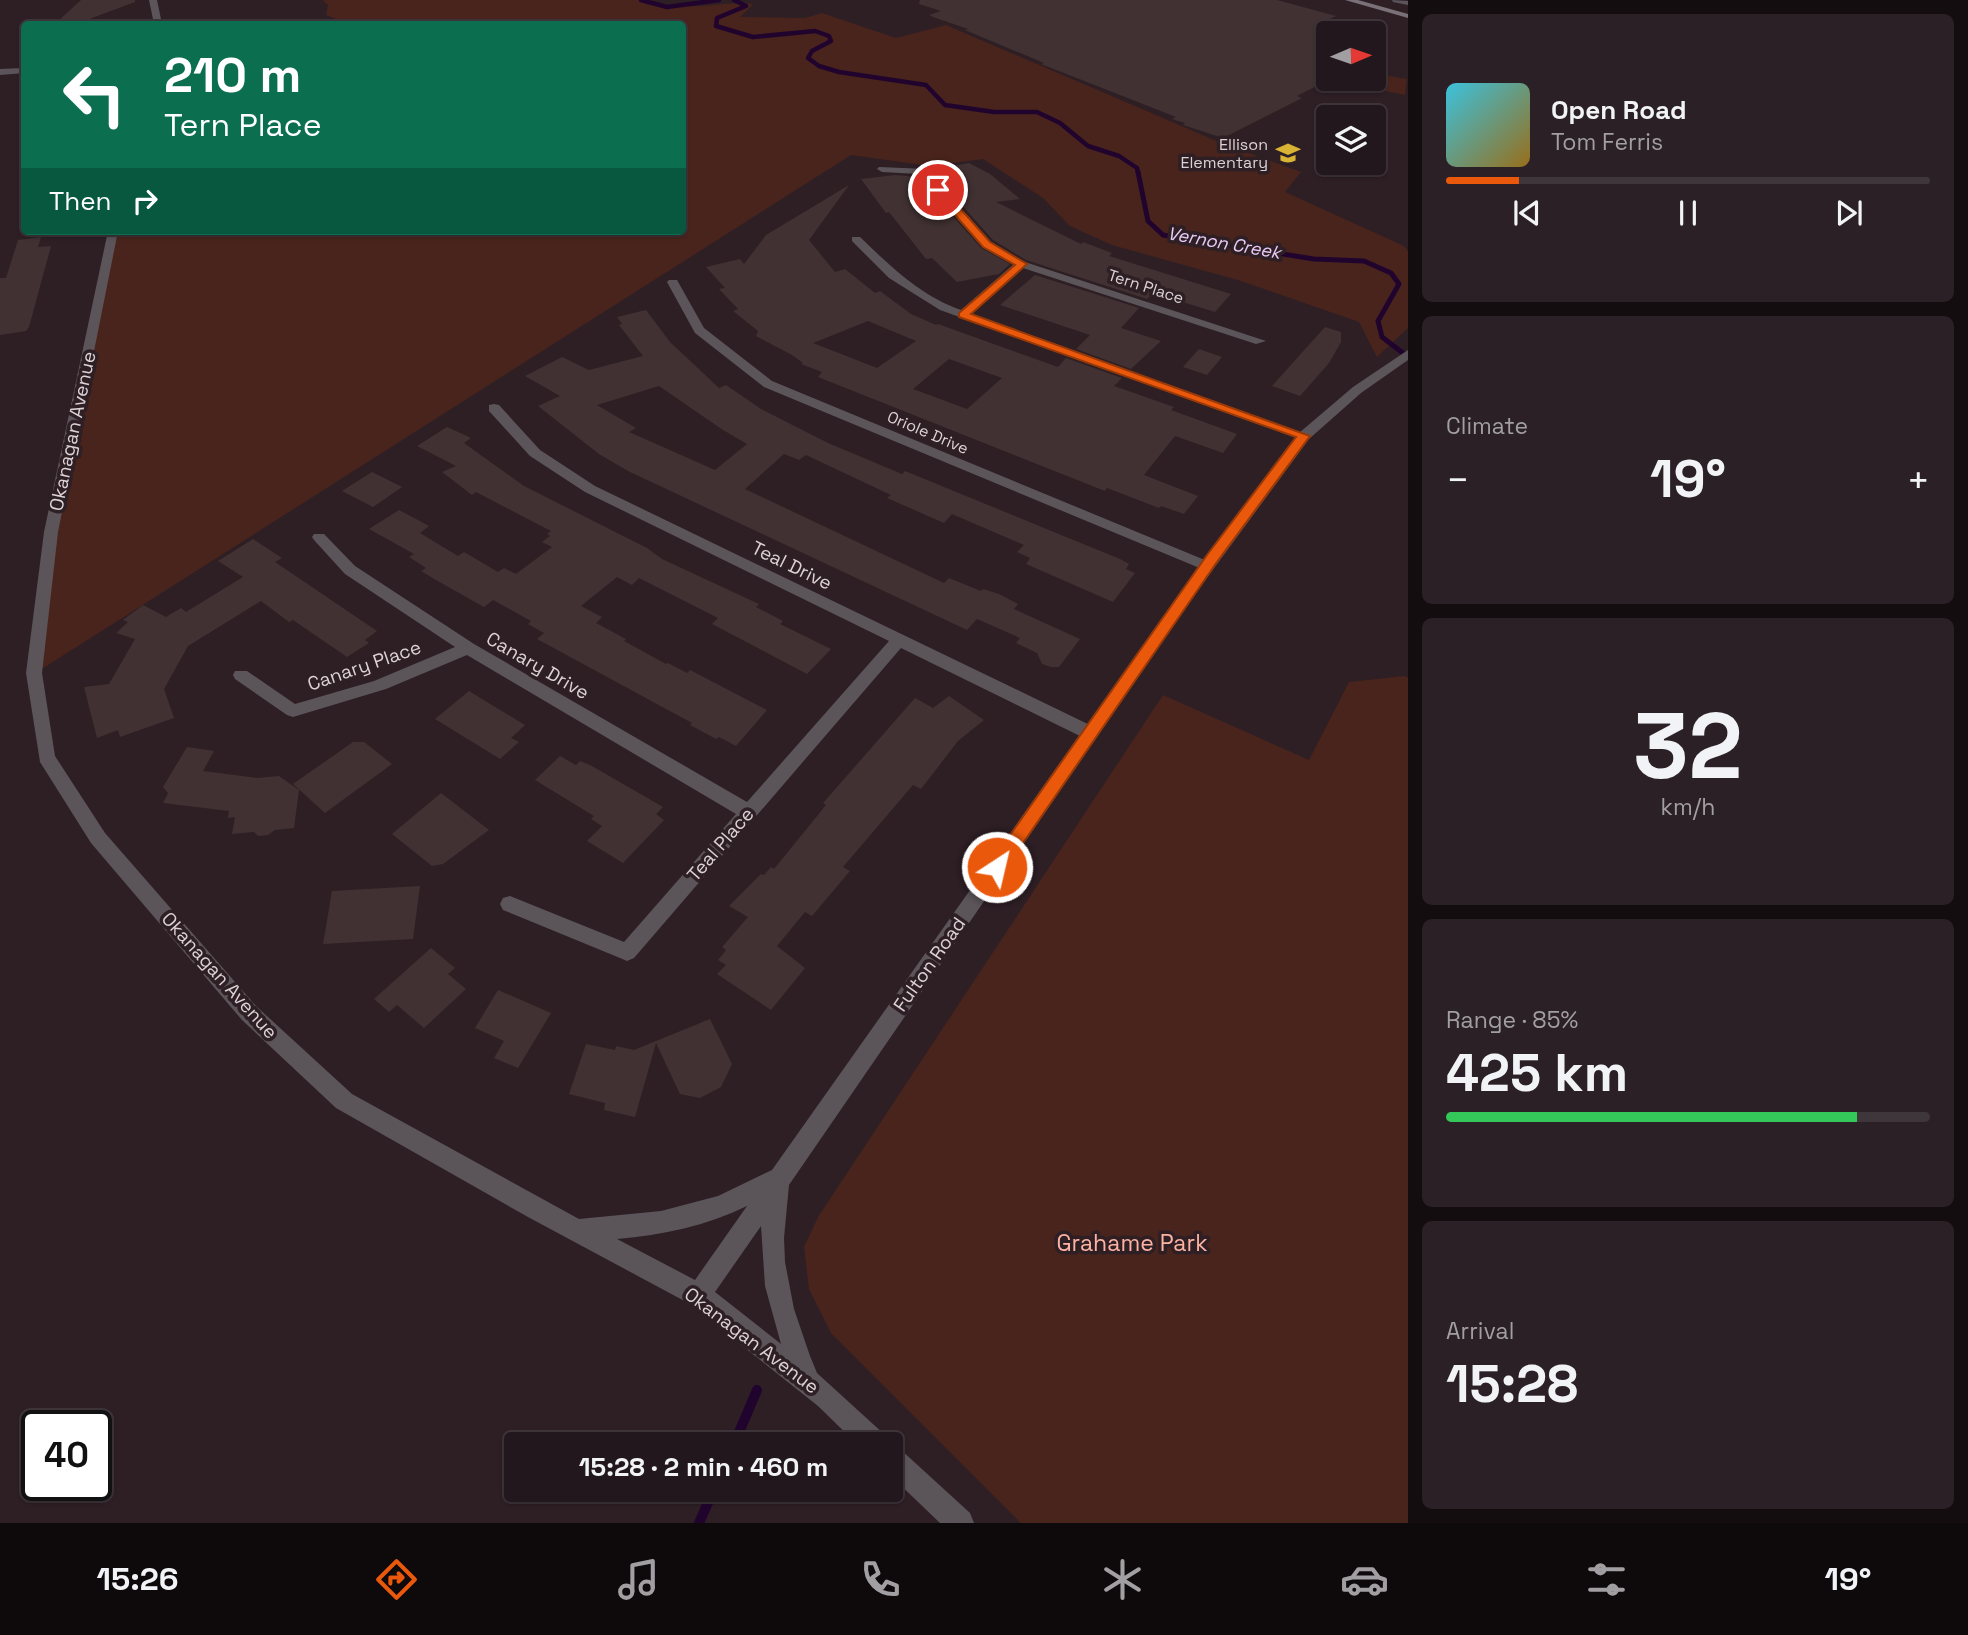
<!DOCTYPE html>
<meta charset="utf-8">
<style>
:root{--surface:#22171c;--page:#2a2025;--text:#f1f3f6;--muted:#a29fa3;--line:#3f363b;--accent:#ea580c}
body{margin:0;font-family:"Space Grotesk",sans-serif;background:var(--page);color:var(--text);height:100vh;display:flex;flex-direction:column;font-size:26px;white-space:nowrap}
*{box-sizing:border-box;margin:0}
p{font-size:23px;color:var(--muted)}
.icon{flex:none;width:38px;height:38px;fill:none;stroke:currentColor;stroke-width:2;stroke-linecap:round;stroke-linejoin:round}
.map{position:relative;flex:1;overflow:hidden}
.sheet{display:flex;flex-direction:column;gap:14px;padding:14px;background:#130d0f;width:560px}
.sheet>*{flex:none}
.banner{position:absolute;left:21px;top:21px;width:665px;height:214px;border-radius:7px;box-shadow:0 2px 5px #0004,0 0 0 2px var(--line);background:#0b6e4f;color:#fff;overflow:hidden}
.needle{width:46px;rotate:88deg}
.controls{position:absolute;left:1316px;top:21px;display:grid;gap:14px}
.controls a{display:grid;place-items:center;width:70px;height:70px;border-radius:7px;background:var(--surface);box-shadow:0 2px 5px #0004,0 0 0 2px var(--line);font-size:35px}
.speed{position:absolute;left:21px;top:1410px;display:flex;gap:14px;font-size:35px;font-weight:700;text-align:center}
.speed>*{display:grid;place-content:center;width:91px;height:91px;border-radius:50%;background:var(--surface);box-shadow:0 2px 5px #0004,0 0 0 2px var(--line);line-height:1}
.speed .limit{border:4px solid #111;border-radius:10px;background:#fff;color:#111}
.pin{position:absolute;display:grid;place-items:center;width:60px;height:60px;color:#fff;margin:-30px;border:4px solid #fff;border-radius:50%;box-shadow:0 2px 7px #0007}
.me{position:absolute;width:77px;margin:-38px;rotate:35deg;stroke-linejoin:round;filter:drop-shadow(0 0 5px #0008)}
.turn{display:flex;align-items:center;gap:24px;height:147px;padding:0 28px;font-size:32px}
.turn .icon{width:91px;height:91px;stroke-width:2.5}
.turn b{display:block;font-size:49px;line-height:60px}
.then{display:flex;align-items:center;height:66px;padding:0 28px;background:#0003;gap:14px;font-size:26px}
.big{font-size:52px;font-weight:700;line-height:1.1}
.sheet .card{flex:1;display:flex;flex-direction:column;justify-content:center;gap:10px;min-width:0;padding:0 24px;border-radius:10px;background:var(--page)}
.sheet .dial{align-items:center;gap:0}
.dial b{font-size:91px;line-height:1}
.song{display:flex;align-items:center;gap:21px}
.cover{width:84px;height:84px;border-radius:10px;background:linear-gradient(135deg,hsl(190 70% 55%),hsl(40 70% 35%))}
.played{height:7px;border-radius:4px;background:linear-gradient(90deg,var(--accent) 15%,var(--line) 15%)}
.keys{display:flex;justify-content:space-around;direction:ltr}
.heat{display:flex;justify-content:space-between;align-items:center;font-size:38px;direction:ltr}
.charge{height:10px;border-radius:5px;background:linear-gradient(90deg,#34c759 85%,var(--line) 0)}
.trip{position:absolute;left:504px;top:1432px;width:399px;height:70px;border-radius:7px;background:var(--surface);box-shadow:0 2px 5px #0004,0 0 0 2px var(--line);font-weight:700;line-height:70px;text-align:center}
.menu{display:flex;height:112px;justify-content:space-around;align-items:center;background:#0e090b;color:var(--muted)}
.menu .icon{width:49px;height:49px}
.menu .active{color:var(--accent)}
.menu b{font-size:32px;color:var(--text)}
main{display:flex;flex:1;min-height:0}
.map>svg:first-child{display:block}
</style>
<main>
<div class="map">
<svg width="1408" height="1523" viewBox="0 0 1408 1523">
<rect width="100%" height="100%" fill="#2e1f25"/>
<g fill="#49241c">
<path d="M325 0H650C676 14 729 0 753 4L740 17 805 18 822 13 896 38 946 25 1221 143 1301 172 1285 192 1404 246 1408 251V328L1377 357 1359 322 1241 281 1112 245 1070 226 1043 198 983 159 930 166 851 155 37 672 53 533 115 231H682V24H349L326 15 328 5 323 1Z"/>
<polygon points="1378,74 1407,79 1405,95 1371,88 1369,85 1376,82 1374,76"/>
<polygon points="1405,676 1408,678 1408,1523 1021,1523 831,1333 809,1289 804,1247 818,1217 1163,695 1309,760 1349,682"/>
</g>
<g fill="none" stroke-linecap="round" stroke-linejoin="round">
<g stroke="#21042e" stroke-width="4.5">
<polyline points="641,0 667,7 719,0"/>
<polyline points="734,0 746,6 717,18 716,26 753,37 815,31 829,36 831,41 812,51 808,58 819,66 839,72 926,85 945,105 994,112 1037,112 1060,123 1088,146 1119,156 1137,168 1138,173"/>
</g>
<polyline stroke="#21042e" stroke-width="5" points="1138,172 1148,221 1163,235 1314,259 1364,261 1391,273 1399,284 1378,321 1382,337 1408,357"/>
<g stroke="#21042e" stroke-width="10">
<polyline points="734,1444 757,1390"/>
<polyline points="699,1523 714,1489"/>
</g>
</g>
<g fill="#413132" fill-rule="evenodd">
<polygon points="81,0 135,0 135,2 76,24 55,24"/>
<polygon points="920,0 1277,0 1336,16 1328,20 1328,80 1297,96 1302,98 1223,138 1183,125 1185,123 1172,119 1176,117 1041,64 1044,63 965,30 968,29 933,17 929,15 941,11 919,4"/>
<polygon points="969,163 990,174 1020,199 996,202 1081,244 1083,242 1112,253 1109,256 1231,294 1215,312 1153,293 1147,299 1026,260 993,240 930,170"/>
<polygon points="895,175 918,177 981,248 1010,264 999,274 957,282 932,258 926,259 889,212 886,213 861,179"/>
<path d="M849 185 809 240 835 272 845 269 875 293 880 291 911 314 936 325 938 324 1058 367 1066 358 1122 378 1114 386 1174 407 1171 410 1237 434 1223 453 1175 436 1144 475 1198 496 1184 514 1161 506 1159 508 1107 488 1105 491 818 377 822 372 801 364 803 363 792 355 756 336 758 331 733 311 738 309 719 289 725 288 706 267 740 259 744 264 766 235ZM868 321 916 341 877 368 813 343ZM949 359 1002 378 967 409 913 389Z"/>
<polygon points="41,237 38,247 51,246 29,327 26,331 0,335 0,278 6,278 18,240"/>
<polygon points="1035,275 1139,308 1121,328 1161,341 1131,369 1076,349 1090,335 1000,305"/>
<path d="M646 310 670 342 719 388 726 385 761 409 828 443 902 474 905 471 1120 559 1129 564 1126 569 1135 573 1113 602 1026 564 1030 558 1017 552 1024 545 952 514 944 523 887 498 891 495 806 455 799 460 784 454 745 489 944 583 949 578 981 591 983 589 999 594 1018 604 1014 609 1080 639 1059 667H1051L1042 664 1037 653 1016 643 1020 638 977 619 967 630 628 471 599 454 538 406 560 396 525 376 562 357 589 370 643 356 619 325 622 324 617 317ZM659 386 723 430 747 444 715 470 629 432 636 428 597 405Z"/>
<polygon points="1325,327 1341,332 1341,342 1329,363 1300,396 1272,386"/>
<polygon points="1199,349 1222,357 1207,375 1183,367"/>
<polygon points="447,427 471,438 464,443 524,486 647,548 662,559 759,604 756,607 783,621 780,624 831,649 807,674 712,624 718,618 639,578 632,585 617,577 581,606 602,617 596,623 626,639 624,641 666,664 668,663 687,673 690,670 767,710 736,746 719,737 716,739 690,725 692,723 537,639 544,633 528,624 531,621 493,600 484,607 436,580 421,571 426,568 409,557 414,554 369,529 399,510 429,526 420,533 458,556 464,552 498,572 504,568 516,574 552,547 542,542 550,536 547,534 551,531 476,492 472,495 442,472 456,466 417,446"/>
<polygon points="372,472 402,487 373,507 342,491"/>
<polygon points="253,539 282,558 275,562 377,631 365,640 369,643 347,657 293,620 289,622 261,601 188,646 164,689 174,718 120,737 118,730 97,738 84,687 109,684 135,639 116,633 128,622 123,620 143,605 166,617 181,608 186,612 243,577 218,561"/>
<polygon points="469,691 525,725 511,738 519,742 500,759 435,719"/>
<polygon points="949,696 984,720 958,741 921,789 913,785 843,867 850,871 812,916 805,912 777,946 805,968 771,1010 717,974 726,965 718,960 726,950 722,947 748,917 729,906 761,874 764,875 771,867 774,869 826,805 823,803 915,698 933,708"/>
<polygon points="353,742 364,742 392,764 325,813 293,784"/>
<polygon points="187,747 214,751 203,771 257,778 279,776 299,790 294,828 275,830 268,835 258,836 254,832 232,834 235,817 228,818 229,811 163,803 168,793 163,787"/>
<polygon points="560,756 576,765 580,761 592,766 663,807 656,814 664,820 623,863 587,841 602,826 591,819 594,816 535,780"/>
<polygon points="441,793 489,830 443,864 432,866 392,834"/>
<polygon points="420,886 413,939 323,944 332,891"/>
<polygon points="431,948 455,968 448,974 466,989 424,1028 397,1005 389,1012 374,999"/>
<polygon points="498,990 551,1013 518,1068 494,1058 504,1041 475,1028"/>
<polygon points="710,1019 732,1064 721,1087 700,1098 680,1094 656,1043 635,1117 604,1110 605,1103 569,1094 586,1044 615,1050 616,1046 634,1050"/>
</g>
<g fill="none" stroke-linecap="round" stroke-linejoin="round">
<g fill="#5b555a" fill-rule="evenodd">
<polygon points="1392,0 1408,1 1408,5 1393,2"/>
<polygon points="24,68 24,73 0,75 0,69"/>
<path d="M879 167 926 169 991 242 1025 262 1266 341 1256 344 1023 268 971 314 1311 436 1309 439H1299L940 310 889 278 852 241V237H860C890 266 921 296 961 310L1014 264 983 246 919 174 882 172 877 169Z"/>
<polygon points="669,280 677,280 704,328 772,381 1212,563 1214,566 1207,571 1202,569 764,387 695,333 667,282"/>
<polygon points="494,404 499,405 540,450 595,486 1096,728 1099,733 1096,738 1084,738 901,648 634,958 627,961 620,958 503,910 500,904 503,898 510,896 624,942 736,814 467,655 386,689 293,717 287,715 235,679 233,675 235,671 247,671 295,704 374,681 455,647 345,574 314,540 312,537 314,534 324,534 355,566 474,644 747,802 889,641 585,492 530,456 489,411 489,405"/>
</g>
<g fill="#5b555a" fill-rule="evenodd">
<polygon points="149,0 157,0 162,24 154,24"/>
<path d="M108 231H118L58 532 42 673 55 756 105 833 256 1006 352 1094 579 1219 661 1211 718 1196 772 1170 1188 582 1299 433 1353 387 1408 350V360L1361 393 1309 439 1198 590 789 1185 784 1238 785 1262 794 1309 810 1356 817 1373 885 1435 889 1444H857L818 1406 690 1304 528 1217 336 1108 242 1020 91 843 40 762 26 673 44 532ZM747 1206 695 1280 617 1239C663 1235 706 1226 747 1206ZM761 1226 765 1286 781 1344 715 1292Z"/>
<polygon points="891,1445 900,1449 970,1513 974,1523 940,1523 891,1476"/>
</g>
<polygon fill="#7a7178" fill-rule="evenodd" points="1345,0 1358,0 1408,14 1408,18"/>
</g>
<polygon fill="#ea580c" stroke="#983908" stroke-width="2" points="935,188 942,188 990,242 1027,264 971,314 1310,436 1217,562 1003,872 991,872 988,867 991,862 1207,555 1296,437 959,317 959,313 1015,265 983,247 935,192"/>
<defs>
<g id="school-bare" transform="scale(1.89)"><path d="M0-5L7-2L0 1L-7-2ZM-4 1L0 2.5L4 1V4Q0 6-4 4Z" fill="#d9b334" stroke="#2e1f25" stroke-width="2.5" paint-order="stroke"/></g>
</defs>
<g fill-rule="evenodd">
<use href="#school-bare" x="1288" y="153"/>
</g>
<g text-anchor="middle" stroke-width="7" stroke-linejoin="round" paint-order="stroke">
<g font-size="16" fill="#dcd2d5" stroke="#2e1f25" text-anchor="end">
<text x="1268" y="150">Ellison<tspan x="1268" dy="18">Elementary</tspan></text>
</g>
<g font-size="16" fill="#dcd2d5" stroke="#2e1f25">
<text transform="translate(1146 286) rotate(18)" y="6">Tern Place</text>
<text transform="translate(928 432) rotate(23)" y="6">Oriole Drive</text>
</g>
<g font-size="18" font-style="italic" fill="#e8cbf7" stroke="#2e1f25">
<text transform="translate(1224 243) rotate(10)" y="6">Vernon Creek</text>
</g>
<g font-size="19" fill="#dcd2d5" stroke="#2e1f25">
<text transform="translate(72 431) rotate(-78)" y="7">Okanagan Avenue</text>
<text transform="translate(792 565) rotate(26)" y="7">Teal Drive</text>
<text transform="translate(364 665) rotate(-19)" y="7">Canary Place</text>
<text transform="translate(538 665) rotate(30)" y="7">Canary Drive</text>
<text transform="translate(720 844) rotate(-49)" y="7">Teal Place</text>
<text transform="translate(929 964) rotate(-55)" y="7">Fulton Road</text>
<text transform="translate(220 975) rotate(48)" y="7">Okanagan Avenue</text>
<text transform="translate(752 1340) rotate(37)" y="7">Okanagan Avenue</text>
</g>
<g font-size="23" fill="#fdb2a2" stroke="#2e1f25">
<text x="1132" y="1251">Grahame Park</text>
</g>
</g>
</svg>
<div class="controls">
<a><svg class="needle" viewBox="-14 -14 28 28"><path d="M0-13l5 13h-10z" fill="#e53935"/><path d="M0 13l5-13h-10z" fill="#a29fa3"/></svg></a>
<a><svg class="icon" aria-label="layers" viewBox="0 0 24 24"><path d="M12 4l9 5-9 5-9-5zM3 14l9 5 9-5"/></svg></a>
</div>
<div class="speed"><div class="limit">40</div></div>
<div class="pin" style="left:938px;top:190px;background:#d93025"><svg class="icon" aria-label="arrive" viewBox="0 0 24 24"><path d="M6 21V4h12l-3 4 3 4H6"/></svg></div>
<svg class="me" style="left:997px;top:867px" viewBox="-20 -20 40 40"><circle r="17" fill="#ea580c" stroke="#fff" stroke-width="3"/><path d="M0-11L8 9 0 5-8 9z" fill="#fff"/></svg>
<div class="trip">15:28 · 2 min · 460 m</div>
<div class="banner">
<div class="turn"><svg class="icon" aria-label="left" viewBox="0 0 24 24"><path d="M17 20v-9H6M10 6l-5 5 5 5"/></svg><div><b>210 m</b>Tern Place</div></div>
<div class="then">Then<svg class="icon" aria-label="right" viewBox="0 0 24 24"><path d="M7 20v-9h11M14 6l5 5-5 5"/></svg></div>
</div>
</div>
<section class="sheet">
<div class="card">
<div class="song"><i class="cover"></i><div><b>Open Road</b><p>Tom Ferris</p></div></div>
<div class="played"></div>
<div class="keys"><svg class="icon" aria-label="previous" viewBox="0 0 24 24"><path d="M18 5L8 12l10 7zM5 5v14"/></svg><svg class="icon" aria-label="pause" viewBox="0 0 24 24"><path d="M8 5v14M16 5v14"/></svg><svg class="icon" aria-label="next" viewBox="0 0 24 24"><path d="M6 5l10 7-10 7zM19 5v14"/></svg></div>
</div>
<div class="card"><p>Climate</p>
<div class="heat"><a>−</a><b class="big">19°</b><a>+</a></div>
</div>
<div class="card dial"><b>32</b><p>km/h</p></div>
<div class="card"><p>Range · 85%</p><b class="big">425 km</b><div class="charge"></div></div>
<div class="card"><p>Arrival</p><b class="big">15:28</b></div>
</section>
</main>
<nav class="menu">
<b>15:26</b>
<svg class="icon active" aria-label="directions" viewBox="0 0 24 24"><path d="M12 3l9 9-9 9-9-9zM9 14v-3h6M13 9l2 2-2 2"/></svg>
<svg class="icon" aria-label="music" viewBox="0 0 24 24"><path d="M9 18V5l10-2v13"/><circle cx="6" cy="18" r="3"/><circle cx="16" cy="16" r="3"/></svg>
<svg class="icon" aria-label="phone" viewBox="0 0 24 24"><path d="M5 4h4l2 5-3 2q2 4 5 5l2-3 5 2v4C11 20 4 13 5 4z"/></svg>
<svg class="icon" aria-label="climate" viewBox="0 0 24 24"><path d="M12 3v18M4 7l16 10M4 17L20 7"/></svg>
<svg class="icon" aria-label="car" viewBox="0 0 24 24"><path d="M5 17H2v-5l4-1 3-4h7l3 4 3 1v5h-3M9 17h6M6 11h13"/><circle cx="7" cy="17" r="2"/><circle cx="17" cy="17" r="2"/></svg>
<svg class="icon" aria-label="filters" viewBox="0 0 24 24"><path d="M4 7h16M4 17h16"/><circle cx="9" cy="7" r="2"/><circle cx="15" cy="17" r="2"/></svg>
<b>19°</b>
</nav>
